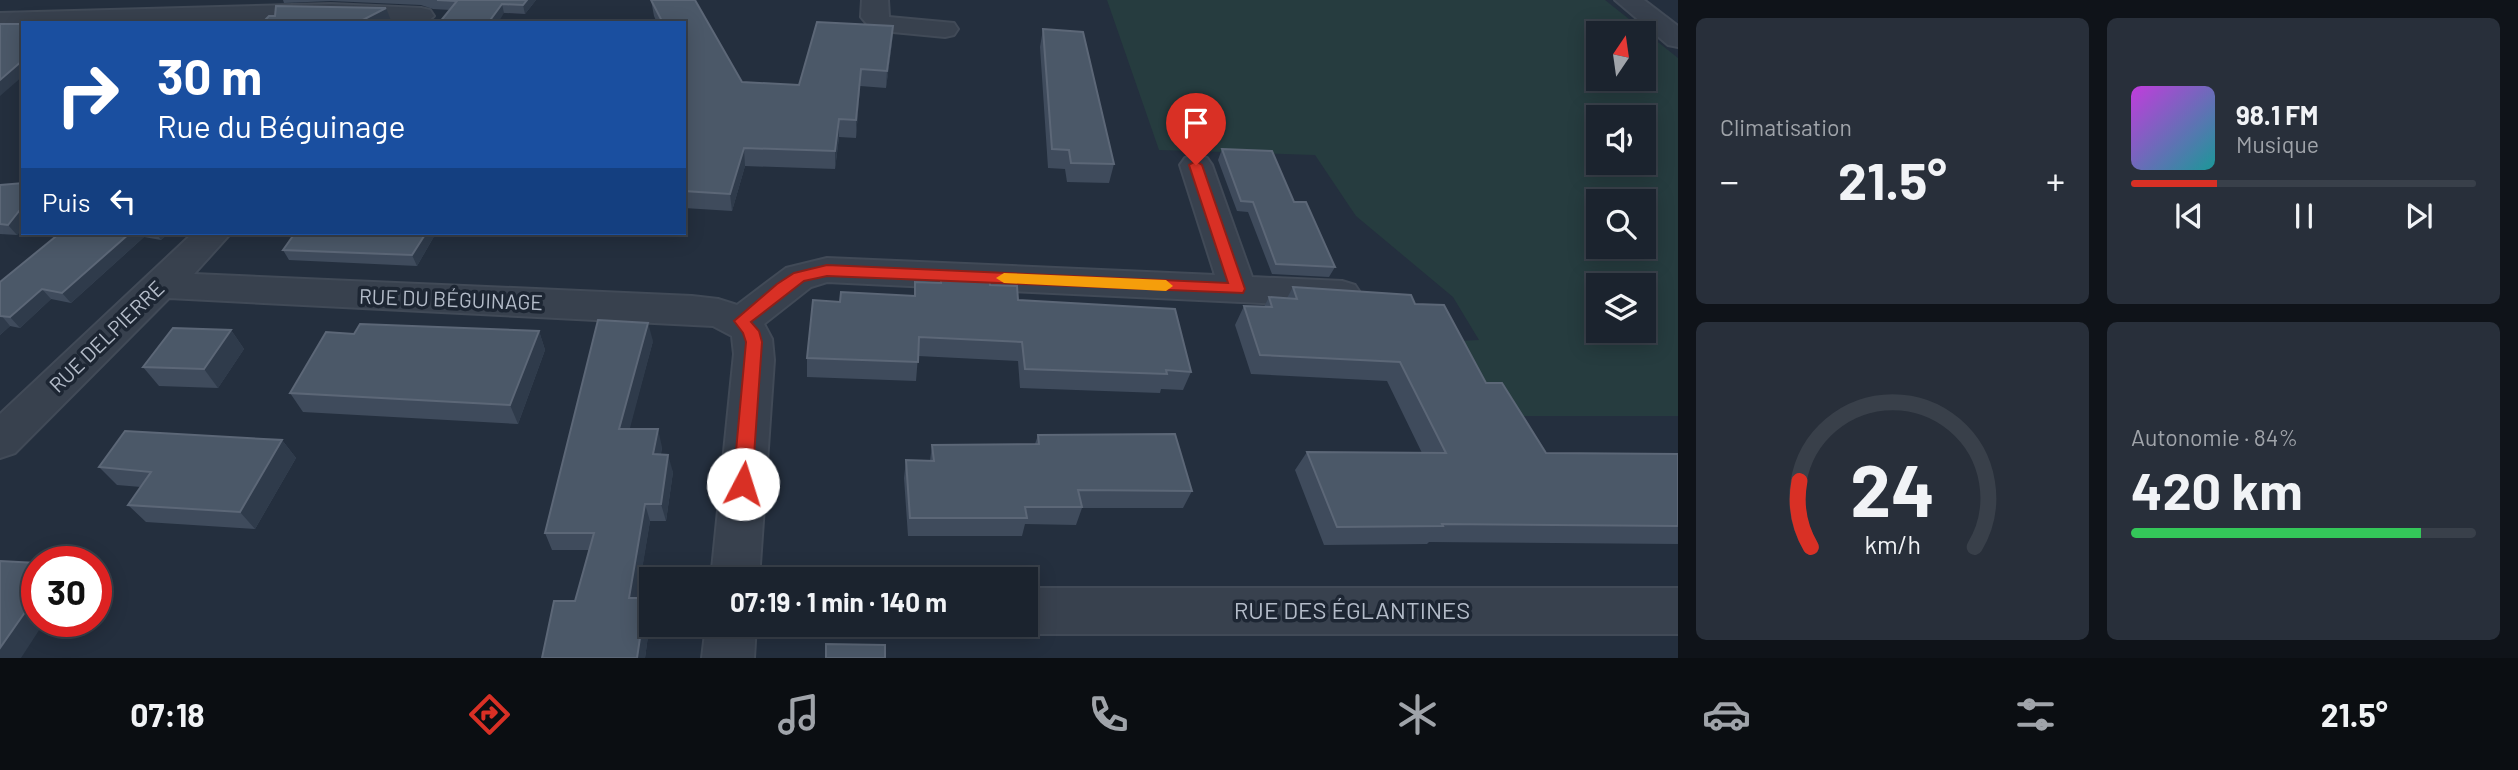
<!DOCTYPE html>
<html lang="fr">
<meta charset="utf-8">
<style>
:root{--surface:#1b232e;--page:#282f3a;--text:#f1f3f6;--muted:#a0a4aa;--line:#39404a;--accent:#d93025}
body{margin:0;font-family:Barlow,sans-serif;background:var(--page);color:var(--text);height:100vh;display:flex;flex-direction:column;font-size:26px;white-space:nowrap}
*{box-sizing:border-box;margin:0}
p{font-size:23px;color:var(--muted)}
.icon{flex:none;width:38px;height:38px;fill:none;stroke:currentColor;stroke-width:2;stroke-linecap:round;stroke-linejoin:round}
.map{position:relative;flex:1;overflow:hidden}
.drawer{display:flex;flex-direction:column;gap:18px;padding:18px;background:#0f1319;width:840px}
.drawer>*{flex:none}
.guide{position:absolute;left:21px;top:21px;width:665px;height:214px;border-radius:0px;box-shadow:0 4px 18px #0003,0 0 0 2px var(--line);background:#1a4fa0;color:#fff;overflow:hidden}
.needle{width:46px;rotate:13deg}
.buttons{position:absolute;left:1586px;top:21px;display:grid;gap:14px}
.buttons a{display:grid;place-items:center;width:70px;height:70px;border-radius:0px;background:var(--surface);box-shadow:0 4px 18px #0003,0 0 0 2px var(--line);font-size:35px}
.speed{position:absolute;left:21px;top:546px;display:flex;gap:14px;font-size:35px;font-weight:700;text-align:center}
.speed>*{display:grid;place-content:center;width:91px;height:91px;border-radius:50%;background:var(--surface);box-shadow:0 4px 18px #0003,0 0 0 2px var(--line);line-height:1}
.speed .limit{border:10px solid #d22;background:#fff;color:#111}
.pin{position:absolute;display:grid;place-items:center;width:60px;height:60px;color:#fff;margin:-72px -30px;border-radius:50% 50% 50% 0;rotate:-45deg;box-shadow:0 0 7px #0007}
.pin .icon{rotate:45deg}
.me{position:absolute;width:77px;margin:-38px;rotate:5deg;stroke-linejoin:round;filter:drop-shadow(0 0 5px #0008)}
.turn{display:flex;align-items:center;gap:24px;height:147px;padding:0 21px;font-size:32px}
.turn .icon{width:91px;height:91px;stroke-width:2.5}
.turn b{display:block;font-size:49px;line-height:60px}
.then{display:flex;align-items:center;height:66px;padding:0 21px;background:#0003;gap:14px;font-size:26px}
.big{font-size:52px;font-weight:700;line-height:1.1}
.drawer .card{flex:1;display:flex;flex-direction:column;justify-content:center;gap:10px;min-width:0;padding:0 24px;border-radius:10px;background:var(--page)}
.drawer .dial{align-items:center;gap:0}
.dial svg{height:182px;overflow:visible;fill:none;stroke:var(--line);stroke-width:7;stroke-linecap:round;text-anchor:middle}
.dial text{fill:var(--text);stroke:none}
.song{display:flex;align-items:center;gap:21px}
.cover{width:84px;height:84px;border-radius:10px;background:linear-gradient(135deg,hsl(290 70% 55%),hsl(180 70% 35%))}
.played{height:7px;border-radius:4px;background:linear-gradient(90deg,var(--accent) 25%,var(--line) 25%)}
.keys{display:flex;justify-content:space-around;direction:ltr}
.heat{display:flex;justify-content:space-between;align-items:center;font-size:38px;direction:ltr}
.charge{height:10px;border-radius:5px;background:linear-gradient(90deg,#34c759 84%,var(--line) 0)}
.drawer .tiles{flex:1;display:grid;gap:18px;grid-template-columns:repeat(2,1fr)}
.trip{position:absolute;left:639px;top:567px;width:399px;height:70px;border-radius:0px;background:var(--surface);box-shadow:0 4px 18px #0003,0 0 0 2px var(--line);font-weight:700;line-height:70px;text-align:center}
.dock{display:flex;height:112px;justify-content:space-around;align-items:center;background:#0b0e12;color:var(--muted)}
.dock .icon{width:49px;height:49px}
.dock .on{color:var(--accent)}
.dock b{font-size:32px;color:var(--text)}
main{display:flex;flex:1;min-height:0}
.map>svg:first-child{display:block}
</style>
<main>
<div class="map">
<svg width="1678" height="658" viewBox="0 0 1678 658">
<rect width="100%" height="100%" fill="#242f3e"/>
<path fill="#263c3f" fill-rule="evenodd" d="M1107 0H1605L1678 58V416H1502L1459 341 1479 340 1453 297 1356 216 1315 155 1159 150ZM1598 33H1643V79H1598ZM1598 117H1643V163H1598ZM1598 201H1643V247H1598ZM1598 285H1643V331H1598Z"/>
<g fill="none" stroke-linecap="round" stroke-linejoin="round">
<g stroke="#414a57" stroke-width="4">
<g id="minor">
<polygon points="862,0 888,0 889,17 954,23 958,29 954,35 945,37 872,30 861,17"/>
<polygon points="1615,0 1644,0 1678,26 1678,47 1668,45"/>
<polygon points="331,4 421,8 430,10 434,16 426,23 331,20 23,23 23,28 0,29 0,13"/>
<polygon points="1196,155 1207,158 1212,165 1252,277 1342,281 1355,285 1361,294 1355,303 1342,307 827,282 811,287 764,324 772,339 774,360 759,579 711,579 734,354 732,336 713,326 169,298 15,453 0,458 0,414 193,233 231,233 194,274 692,296 718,299 737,305 786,268 827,258 1215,275 1180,165 1185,158"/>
<polygon points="1026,588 1678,588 1678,634 1026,634 1007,625 1026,625"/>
<polygon points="706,625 756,625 754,658 702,658"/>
</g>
</g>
<use href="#minor" fill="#38414e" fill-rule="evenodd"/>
</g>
<g fill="#3f4b5c">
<polygon points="283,0 536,0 525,14 433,9 421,5 331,1 284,3"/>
<polygon points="651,0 695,0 742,82 799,85 817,22 893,26 892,43 886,88 860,86 856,138 839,137 835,169 745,166 732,211 684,208 684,23 657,23 654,16"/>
<polygon points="1043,29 1114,164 1109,183 1067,182 1065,169 1048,168 1040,47"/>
<polygon points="1222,149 1294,202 1335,267 1329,277 1272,274 1248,212 1237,211 1218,160"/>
<polygon points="23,183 23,228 17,235 0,234 0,185"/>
<polygon points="60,233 169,233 161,240 144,237 71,303 51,299 20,328 10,326 0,335 0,282"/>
<polygon points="295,233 436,233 417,266 289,260 283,250"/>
<polygon points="941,274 990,285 1018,300 1191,372 1183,390 1161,389 1160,393 1020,388 1018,361 918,356 916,381 807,377 807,358 840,302 914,296 915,282 940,283"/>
<polygon points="1293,287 1415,304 1546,453 1678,454 1678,544 1429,542 1427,544 1324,545 1295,470 1307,452 1422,453 1387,381 1251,374 1235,325 1244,306 1264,307 1269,297 1287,298"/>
<polygon points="231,330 244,349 218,388 159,386 143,367"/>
<polygon points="539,331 545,350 518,424 303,412 290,393"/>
<polygon points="653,341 629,429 662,447 661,454 673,472 666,521 650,521 637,598 651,614 645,658 542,658 575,601 590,550 552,550 545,533"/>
<polygon points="1038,435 1192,491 1183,508 1082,508 1076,525 1025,524 1022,536 908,536 904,478 906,460 930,461 932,445 1035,444"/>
<polygon points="282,440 296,458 255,529 146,522 128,505 141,487 117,485 99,467"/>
</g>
<g fill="#2f3b4b">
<polygon points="527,0 536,0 525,14 523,5"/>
<polygon points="502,4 504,13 498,23 488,23"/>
<polygon points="386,8 392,23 357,23"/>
<polygon points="893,26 892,43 886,88 887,71"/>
<polygon points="23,60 23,76 0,96 0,80"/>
<polygon points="861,69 860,86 856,138 856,120"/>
<polygon points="839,119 839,137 835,169 835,151"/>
<polygon points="744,148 745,166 732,211 730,194"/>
<polygon points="23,206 23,228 17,235 8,225"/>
<polygon points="130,233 141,233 144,237 71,303 62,293"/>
<polygon points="156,233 169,233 161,240"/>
<polygon points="426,233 436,233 417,266 412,255"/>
<polygon points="42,289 51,299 20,328 10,317"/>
<polygon points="1,315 10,326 0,335 0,316"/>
<polygon points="648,323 653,341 625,447 619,429"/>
<polygon points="231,330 244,349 218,388 204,369"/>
<polygon points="539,331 545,350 518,424 510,405"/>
<polygon points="658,429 662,447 657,472 653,454"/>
<polygon points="282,440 296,458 255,529 240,512"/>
<polygon points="668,455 673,472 666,521 661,504"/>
<polygon points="645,504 650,521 635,614 629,598"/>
<polygon points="37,595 37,621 45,621 21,658 0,658 0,648"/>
<polygon points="646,598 651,614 645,658 637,658"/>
</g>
<g fill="#4b5868" stroke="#5c6777" stroke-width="2">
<polygon points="437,0 527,0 523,5 502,4 488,23 439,23 457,1"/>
<polygon points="651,0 695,0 742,82 799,85 817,22 893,26 887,71 861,69 856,120 839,119 835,151 744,148 730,194 684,191 684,76 685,76 684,74 684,23 663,23"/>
<polygon points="276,6 386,8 357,23 262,23 269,16 275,16"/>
<polygon points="0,24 23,24 23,60 0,80"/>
<polygon points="1043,29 1083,32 1114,164 1071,163 1069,150 1052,149"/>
<polygon points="1222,149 1272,151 1294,202 1306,202 1335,267 1276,264 1253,202 1241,201"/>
<polygon points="23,183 23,206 8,225 0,224 0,185"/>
<polygon points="60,233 130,233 62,293 42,289 10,317 0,316 0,282"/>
<polygon points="295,233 426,233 412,255 283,250"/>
<polygon points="941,274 989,276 990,285 1017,286 1018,300 1175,309 1191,372 1166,370 1167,374 1025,369 1022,342 919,337 918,362 807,358 813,300 840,302 841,292 915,296 915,282 941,283"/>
<polygon points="1293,287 1411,295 1415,304 1444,305 1486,383 1502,383 1546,453 1678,454 1678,526 1442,524 1443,526 1337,527 1307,452 1446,453 1400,362 1260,355 1244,306 1272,307 1269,297 1297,299"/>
<polygon points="598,320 648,323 619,429 658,429 653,454 668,455 661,504 645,504 629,598 646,598 637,658 542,658 554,601 575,601 594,533 545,533"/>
<polygon points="360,324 539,331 510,405 290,393 326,332 354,334"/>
<polygon points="173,328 231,330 204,369 143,367"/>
<polygon points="125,431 282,440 240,512 128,505 151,472 99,467"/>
<polygon points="1175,434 1192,491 1078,490 1082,507 1025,507 1027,518 910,518 906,460 934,461 932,445 1039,444 1038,435"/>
<polygon points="0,561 37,563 37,595 0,648"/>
<polygon points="826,644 885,645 885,658 826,658"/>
</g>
<polygon fill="#d93025" stroke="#8d1f18" stroke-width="2" points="1196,161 1202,165 1245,289 1243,293 827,276 804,281 751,322 759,331 762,342 752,484 749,490 743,492 736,490 733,484 746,342 743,333 734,321 777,284 794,273 827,265 1228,283 1189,165"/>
<polygon fill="#f59e0b" points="1004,273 1166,280 1173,286 1166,291 1004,283 996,278"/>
<g text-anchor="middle" stroke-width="7" stroke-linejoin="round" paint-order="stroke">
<g font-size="21" fill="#b4bcc9" stroke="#1d2633">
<text transform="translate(451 300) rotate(2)" y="7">RUE DU BÉGUINAGE</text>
<text transform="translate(107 337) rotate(-44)" y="7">RUE DELPIERRE</text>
</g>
<g font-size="24" fill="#b4bcc9" stroke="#1d2633">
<text x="1352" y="619">RUE DES ÉGLANTINES</text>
</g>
</g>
</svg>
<div class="buttons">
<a><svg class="needle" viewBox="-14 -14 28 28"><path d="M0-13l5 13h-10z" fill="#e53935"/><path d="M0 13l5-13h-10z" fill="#a0a4aa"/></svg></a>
<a><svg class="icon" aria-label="sound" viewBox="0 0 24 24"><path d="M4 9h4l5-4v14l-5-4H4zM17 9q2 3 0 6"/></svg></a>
<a><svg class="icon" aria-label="search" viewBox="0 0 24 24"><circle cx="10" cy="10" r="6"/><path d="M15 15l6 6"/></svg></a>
<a><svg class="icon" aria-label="layers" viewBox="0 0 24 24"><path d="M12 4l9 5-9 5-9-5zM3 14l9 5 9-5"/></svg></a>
</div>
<div class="speed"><div class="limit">30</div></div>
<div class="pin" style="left:1196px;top:165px;background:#d93025"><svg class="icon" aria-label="arrive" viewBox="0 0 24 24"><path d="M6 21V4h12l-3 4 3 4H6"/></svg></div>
<svg class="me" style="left:743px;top:484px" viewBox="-20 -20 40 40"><circle r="19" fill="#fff"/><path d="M0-13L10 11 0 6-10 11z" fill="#d93025"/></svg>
<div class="trip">07:19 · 1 min · 140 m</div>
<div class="guide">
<div class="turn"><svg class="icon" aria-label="right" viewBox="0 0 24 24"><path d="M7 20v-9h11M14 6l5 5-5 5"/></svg><div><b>30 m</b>Rue du Béguinage</div></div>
<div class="then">Puis<svg class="icon" aria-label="left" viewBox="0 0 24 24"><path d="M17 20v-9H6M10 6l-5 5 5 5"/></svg></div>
</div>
</div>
<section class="drawer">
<div class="tiles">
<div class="card"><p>Climatisation</p>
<div class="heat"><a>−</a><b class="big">21.5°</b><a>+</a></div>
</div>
<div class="card">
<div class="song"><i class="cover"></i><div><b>98.1 FM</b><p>Musique</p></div></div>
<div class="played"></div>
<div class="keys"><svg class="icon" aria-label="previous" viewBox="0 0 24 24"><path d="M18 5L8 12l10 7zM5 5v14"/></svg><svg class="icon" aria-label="pause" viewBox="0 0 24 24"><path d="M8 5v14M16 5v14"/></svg><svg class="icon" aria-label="next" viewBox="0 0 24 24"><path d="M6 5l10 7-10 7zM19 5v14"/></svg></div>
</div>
<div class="card dial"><svg viewBox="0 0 100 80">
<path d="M14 69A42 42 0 1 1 86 69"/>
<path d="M14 69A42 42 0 0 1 9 40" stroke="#d93025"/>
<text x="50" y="56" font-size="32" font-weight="700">24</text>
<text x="50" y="72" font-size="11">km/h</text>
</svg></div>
<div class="card"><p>Autonomie · 84%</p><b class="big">420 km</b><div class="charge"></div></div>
</div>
</section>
</main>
<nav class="dock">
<b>07:18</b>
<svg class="icon on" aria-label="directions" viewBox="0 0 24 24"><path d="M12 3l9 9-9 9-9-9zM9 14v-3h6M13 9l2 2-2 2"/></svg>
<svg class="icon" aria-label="music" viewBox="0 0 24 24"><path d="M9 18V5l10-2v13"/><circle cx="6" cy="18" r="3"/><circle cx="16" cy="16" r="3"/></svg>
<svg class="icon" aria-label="phone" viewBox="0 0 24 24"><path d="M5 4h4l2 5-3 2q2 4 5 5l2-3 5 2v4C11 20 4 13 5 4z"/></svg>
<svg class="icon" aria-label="climate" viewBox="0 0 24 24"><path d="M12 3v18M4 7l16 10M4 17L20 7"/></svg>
<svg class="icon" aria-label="car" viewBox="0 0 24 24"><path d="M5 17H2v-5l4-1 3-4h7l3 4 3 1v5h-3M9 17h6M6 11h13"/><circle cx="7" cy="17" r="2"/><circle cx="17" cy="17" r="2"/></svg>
<svg class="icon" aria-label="filters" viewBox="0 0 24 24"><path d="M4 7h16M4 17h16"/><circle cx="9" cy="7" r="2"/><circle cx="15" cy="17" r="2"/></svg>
<b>21.5°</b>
</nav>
